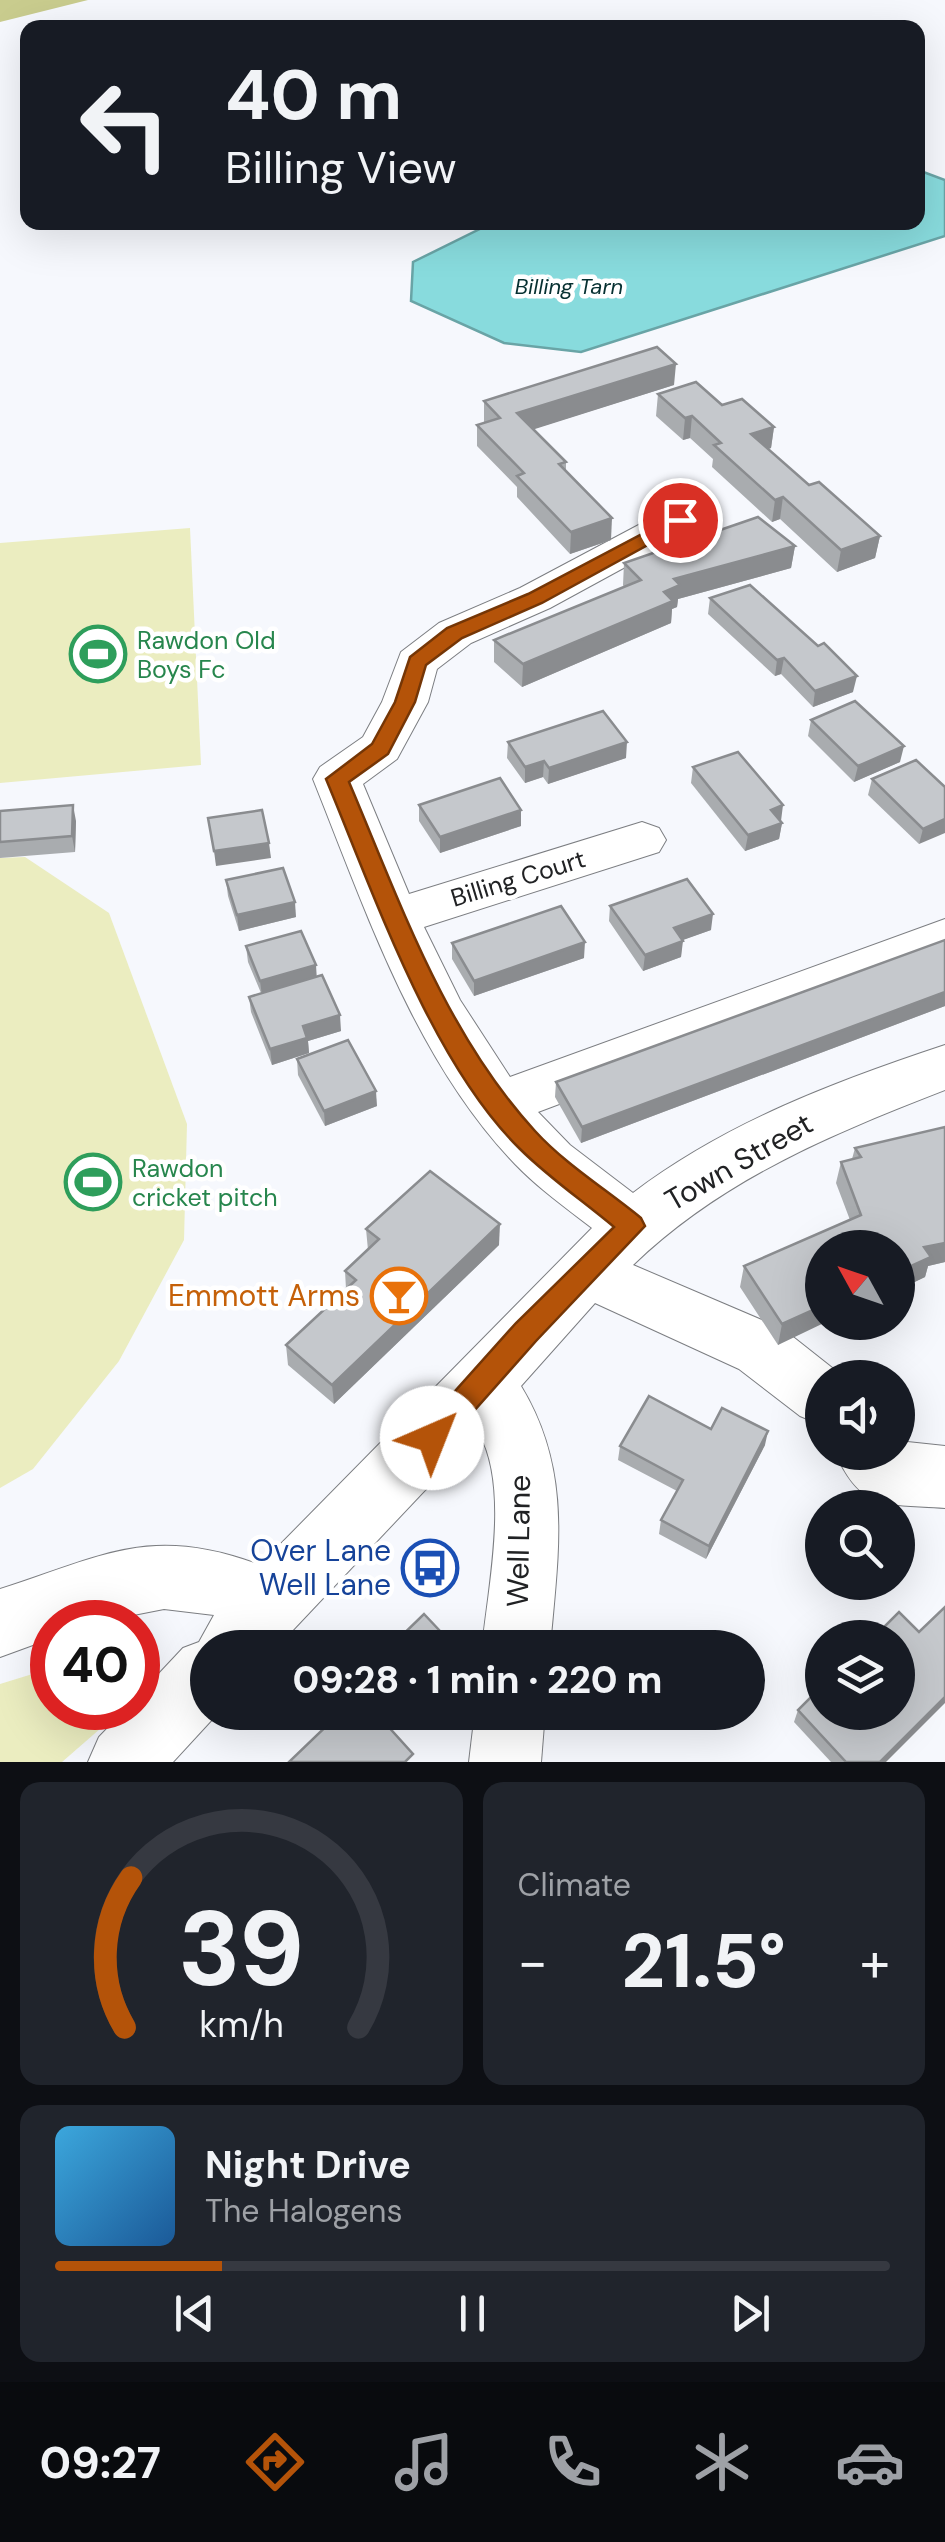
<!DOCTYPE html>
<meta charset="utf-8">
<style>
:root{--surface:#171b24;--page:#20242c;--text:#f1f3f6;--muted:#9ea1a6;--line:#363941;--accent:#b45309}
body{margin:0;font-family:"DM Sans",sans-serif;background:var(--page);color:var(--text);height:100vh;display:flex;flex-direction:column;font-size:38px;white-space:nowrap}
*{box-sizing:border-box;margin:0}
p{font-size:32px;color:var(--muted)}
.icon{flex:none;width:55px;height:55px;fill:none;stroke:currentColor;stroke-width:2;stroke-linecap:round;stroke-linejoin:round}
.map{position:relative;height:1762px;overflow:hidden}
.side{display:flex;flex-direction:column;gap:20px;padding:20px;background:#0d0f14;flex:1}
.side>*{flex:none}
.hud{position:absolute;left:20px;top:20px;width:905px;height:210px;border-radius:20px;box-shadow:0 10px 40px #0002;background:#171b24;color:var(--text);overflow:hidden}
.needle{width:65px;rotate:310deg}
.fabs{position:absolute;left:805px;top:1230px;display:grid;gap:20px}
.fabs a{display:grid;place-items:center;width:110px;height:110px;border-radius:50%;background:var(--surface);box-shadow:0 10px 40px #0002;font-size:50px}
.speed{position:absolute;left:30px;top:1600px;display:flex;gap:20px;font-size:50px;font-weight:700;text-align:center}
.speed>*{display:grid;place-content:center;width:130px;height:130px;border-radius:50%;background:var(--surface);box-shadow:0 10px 40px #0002;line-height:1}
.speed .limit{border:15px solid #d22;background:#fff;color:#111}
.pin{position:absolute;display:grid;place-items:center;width:85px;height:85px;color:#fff;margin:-42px;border:5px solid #fff;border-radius:50%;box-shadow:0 2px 10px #0007}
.me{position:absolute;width:110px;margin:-55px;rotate:44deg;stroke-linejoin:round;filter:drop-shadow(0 0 8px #0008)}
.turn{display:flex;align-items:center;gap:35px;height:210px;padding:0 40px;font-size:45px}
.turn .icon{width:130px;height:130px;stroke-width:2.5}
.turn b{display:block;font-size:70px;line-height:85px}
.big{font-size:75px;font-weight:800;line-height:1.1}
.side .card{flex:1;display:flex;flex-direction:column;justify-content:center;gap:15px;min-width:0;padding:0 35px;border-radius:20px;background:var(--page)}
.side .dial{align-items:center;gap:0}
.dial svg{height:260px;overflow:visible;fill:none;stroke:var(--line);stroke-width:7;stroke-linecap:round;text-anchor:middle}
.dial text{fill:var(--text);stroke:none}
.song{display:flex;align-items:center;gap:30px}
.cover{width:120px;height:120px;border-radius:15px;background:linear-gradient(135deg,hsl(200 70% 55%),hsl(210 70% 35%))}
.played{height:10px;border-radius:5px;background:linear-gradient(90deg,var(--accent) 20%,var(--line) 20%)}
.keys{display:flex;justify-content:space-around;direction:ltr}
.heat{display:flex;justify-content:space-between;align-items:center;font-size:55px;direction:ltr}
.side .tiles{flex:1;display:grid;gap:20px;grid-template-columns:1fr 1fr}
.card:last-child{grid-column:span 2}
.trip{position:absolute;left:190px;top:1630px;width:575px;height:100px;border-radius:50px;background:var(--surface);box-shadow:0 10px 40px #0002;font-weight:800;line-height:100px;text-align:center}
.dock{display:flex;height:160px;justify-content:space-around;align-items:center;background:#090b0e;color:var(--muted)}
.dock .icon{width:70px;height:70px}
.dock .active{color:var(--accent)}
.dock b{font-size:45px;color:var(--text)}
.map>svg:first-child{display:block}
</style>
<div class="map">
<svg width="945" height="1762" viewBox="0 0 945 1762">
<rect width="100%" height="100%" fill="#f6f8fd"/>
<g fill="#ebedc0">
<polygon points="190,528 201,765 0,783 0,543"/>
<polygon points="25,857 109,913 187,1124 184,1240 119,1361 33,1469 0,1488 0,858"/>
<polygon points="52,1668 52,1708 124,1708 62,1762 0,1762 0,1684"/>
</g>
<polygon fill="#c9cc8e" points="0,0 88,0 0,22"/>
<polygon fill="#88dbdd" stroke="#69a4a6" stroke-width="2.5" points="918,170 945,180 945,236 581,352 504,343 411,301 413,262 492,223 918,222"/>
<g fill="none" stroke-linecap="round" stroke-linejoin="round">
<g stroke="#7c7e82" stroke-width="2">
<g id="minor">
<path d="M680 508 695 511 701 520 695 529 550 608 471 643 437 669 428 702 397 759 363 784 409 894 642 822 659 828 666 840 659 852 424 927 460 1000 510 1077 945 919V959L538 1112 570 1145 633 1193C725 1123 836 1081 945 1045V1090C832 1134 722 1179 633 1265L783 1329 845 1378H822V1425L800 1416 739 1369 595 1303 521 1386C573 1472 558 1553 550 1648H482C488 1587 510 1488 479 1433L276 1648H208V1712H219L173 1762H88L99 1737 127 1708H138V1696L183 1648 199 1642 214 1615 164 1609 98 1622H52V1638L0 1657V1589C103 1556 151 1524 260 1565L592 1228C566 1208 538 1188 515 1164 415 1060 366 911 313 779L320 767 363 737 382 702 401 652 439 623 520 588 665 511Z"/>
<path d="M898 1441 945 1446V1508C886 1503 862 1513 835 1452H898Z"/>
<polygon points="475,1712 545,1712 541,1762 469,1762"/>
</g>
</g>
<use href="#minor" fill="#fff" fill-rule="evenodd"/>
</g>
<g fill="#a9acaf">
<polygon points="674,385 533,429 566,462 566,471 611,540 570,554 517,497 517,487 477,446 477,425 484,423 484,401"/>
<polygon points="658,394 722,405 774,427 771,448 768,449 809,485 880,536 875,558 837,572 780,519 772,522 712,467 713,459 690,438 683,440 656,416"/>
<polygon points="795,546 791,568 678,599 677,607 672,609 671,623 522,687 494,662 494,640 624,587 623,585 624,563"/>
<polygon points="710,598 818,646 853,692 813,707 781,674 775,676 708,614"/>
<polygon points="811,720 900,762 854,782 808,736"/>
<polygon points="508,742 626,758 548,784 543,777 525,783 507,758"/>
<polygon points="693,767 782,823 779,839 745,851 691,783"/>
<polygon points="872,779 945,787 919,844 868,795"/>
<polygon points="419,805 521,826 440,853 419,821"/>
<polygon points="0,811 76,821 75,852 0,858"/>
<polygon points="226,880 296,917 239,931 228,896"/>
<polygon points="610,906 711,930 682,940 681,957 643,971 609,921"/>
<polygon points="945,940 945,1006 581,1143 555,1097 556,1082"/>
<polygon points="452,943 584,958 474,996 452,959"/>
<polygon points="246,946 317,977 341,1031 308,1041 309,1053 272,1065 251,1012 249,997 261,993 248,962"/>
<polygon points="297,1059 377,1106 325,1126 298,1075"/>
<polygon points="945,1127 945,1262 928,1266 925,1277 898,1290 898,1248 778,1345 740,1287 744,1266 850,1220 836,1183 841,1162 852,1159 855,1148"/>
<polygon points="366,1229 499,1245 334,1404 288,1365 286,1345 346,1289 345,1271 368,1250"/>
<polygon points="711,1429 765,1445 706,1559 659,1534 661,1520 677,1491 618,1460 620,1446"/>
<polygon points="798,1710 886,1762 831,1762 794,1722"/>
</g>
<g fill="#8a8c8f">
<polygon points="676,364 674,385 516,435 517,413"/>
<polygon points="692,416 690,438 683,440 685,418"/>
<polygon points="774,427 771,448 748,456 751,434"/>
<polygon points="783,497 780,519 772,522 775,500"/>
<polygon points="612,518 611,540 570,554 571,532"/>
<polygon points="880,536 875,558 837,572 841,550"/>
<polygon points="795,546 791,568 678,599 677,607 672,609 671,623 522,687 523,664 664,592 674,579"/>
<polygon points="784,658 781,674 775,676 777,660"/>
<polygon points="857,676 853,692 813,707 815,691"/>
<polygon points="627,742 626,758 548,784 549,768"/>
<polygon points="904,746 900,762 854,782 858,766"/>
<polygon points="544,761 543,777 525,783 525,767"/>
<polygon points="73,805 76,821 75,852 72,836"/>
<polygon points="783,805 781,821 771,810"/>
<polygon points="521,810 521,826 440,853 440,837"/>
<polygon points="945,819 945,833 919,844 923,829"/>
<polygon points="782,823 779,839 745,851 748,835"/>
<polygon points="269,843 271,858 216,866 214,851"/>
<polygon points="295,902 296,917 239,931 237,915"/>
<polygon points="713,914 711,930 672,944 674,928"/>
<polygon points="683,941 681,957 643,971 645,955"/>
<polygon points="585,942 584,958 474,996 474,981"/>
<polygon points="316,965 317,981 262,996 260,981"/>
<polygon points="945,992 945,1006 581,1143 582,1127"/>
<polygon points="340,1015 341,1031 308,1041 309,1053 272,1065 270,1049 303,1026"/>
<polygon points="376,1091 377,1106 325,1126 324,1111"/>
<polygon points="500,1224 499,1245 334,1404 332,1385"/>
<polygon points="945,1243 945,1262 928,1266 925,1277 898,1290 898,1272 924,1247"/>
<polygon points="822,1306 822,1322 826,1322 778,1345 782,1324"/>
<polygon points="768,1431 765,1445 706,1559 709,1546"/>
<polygon points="945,1697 945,1703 886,1762 880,1762"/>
</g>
<g fill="#c5c8cc" stroke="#8a8c8f" stroke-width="2.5">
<polygon points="657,347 676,364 517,413 566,462 559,464 612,518 571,532 517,476 524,473 477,425 500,418 484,401"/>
<polygon points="696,382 722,405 742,399 774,427 751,434 809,485 819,482 880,536 841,550 783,497 775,500 714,445 721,443 692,416 685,418 658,394"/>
<polygon points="758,517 795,546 674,579 680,585 664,592 673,601 523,664 494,640 641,580 624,563"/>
<polygon points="750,585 818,646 824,643 857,676 815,691 784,658 777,660 710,598"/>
<polygon points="855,701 904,746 858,766 811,720"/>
<polygon points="603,711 627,742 549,768 544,761 525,767 508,742"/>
<polygon points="738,752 783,805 771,810 782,823 748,835 693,767"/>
<polygon points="916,760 945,787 945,819 923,829 872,779"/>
<polygon points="500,778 521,810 440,837 419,805"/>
<polygon points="73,805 72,836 0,842 0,811"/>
<polygon points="262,810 269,843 214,851 208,818"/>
<polygon points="283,868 295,902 237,915 226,880"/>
<polygon points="687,879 713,914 674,928 683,941 645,955 610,906"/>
<polygon points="561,906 585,942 474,981 452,943"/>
<polygon points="301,931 316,965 260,981 246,946"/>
<polygon points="945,940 945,992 582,1127 556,1082"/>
<polygon points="322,975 340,1015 303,1026 307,1038 270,1049 249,997"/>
<polygon points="348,1040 376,1091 324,1111 297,1059"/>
<polygon points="945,1127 945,1243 924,1247 931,1257 898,1272 898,1248 822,1248 822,1306 782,1324 744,1266 861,1215 841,1162 861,1157 855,1148"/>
<polygon points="430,1171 500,1224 332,1385 286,1345 356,1280 345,1271 379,1239 366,1229"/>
<polygon points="649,1396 711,1429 722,1408 768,1431 709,1546 661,1520 683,1480 620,1446"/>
<polygon points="945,1607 945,1697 880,1762 846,1762 798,1710 822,1686 822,1712 898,1712 898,1638 873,1638 899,1612 919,1632"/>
<polygon points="424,1614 456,1648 389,1648"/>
<polygon points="341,1712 375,1712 413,1754 405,1762 289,1762"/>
</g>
<path fill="#b45309" stroke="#753606" stroke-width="2.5" d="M680 514 689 520 686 524 542 603 462 638 426 665 415 702 388 754 349 782C400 902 445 1033 535 1131 565 1164 607 1190 641 1218L645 1226 536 1341 442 1447 432 1451 422 1447 417 1438 422 1428 516 1323 614 1227C583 1201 548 1177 520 1149 431 1062 374 894 326 779L372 744 395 702 410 657 447 628 528 594Z"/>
<defs>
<g id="stadium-ring" transform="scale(2.875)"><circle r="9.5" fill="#fff" stroke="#2e9e5b" stroke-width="1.5"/><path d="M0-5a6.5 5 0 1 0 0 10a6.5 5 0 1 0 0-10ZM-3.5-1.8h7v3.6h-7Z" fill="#2e9e5b"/></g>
<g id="bar-ring" transform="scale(2.875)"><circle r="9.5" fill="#fff" stroke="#e8710a" stroke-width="1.5"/><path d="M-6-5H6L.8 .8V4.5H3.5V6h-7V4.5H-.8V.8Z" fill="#e8710a"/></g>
<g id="bus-ring" transform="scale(2.875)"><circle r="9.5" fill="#fff" stroke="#1a4fb4" stroke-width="1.5"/><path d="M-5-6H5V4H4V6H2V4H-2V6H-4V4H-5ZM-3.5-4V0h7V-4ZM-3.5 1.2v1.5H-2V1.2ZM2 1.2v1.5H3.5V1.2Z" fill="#1a4fb4"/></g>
</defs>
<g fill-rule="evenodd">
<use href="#stadium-ring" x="98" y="654"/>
<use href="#stadium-ring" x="93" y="1182"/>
<use href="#bar-ring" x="399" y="1296"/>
<use href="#bus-ring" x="430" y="1568"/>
</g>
<g text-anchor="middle" stroke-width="9" stroke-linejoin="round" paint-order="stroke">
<g font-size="22" font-style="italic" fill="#063031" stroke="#fff">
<text x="569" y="294">Billing Tarn</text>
</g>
<g font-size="25" fill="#27864d" stroke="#fff" text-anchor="start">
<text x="137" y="649">Rawdon Old<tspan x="137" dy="29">Boys Fc</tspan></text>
<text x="132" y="1177">Rawdon<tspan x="132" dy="29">cricket pitch</tspan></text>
</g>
<g font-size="25" fill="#212224" stroke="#fff">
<text transform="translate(518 878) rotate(-17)" y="9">Billing Court</text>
</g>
<g font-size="30" fill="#212224" stroke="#fff">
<text transform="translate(739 1162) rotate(-30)" y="10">Town Street</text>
<text transform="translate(519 1541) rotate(-89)" y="10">Well Lane</text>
</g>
<g font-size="30" fill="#c56008" stroke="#fff" text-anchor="end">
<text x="360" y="1306">Emmott Arms</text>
</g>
<g font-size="30" fill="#164399" stroke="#fff" text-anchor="end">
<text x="391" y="1561">Over Lane<tspan x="391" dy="34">Well Lane</tspan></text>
</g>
</g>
</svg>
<div class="fabs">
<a><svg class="needle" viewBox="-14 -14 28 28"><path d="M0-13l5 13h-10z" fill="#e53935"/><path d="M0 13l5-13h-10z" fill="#9ea1a6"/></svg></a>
<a><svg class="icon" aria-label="sound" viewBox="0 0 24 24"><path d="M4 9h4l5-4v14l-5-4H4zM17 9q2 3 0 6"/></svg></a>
<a><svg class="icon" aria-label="search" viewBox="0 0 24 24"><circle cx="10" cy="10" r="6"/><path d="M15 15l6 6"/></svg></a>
<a><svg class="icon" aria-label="layers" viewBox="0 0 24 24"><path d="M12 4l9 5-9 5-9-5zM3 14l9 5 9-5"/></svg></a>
</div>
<div class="speed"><div class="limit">40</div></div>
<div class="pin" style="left:680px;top:520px;background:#d93025"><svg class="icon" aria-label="arrive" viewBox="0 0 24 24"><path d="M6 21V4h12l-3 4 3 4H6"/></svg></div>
<svg class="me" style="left:432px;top:1438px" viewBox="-20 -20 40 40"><circle r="19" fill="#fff"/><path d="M0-13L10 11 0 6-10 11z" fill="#b45309"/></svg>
<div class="trip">09:28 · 1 min · 220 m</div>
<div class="hud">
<div class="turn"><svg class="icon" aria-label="left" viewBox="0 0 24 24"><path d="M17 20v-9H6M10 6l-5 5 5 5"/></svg><div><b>40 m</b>Billing View</div></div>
</div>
</div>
<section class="side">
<div class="tiles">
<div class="card dial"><svg viewBox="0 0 100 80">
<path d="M14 69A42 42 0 1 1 86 69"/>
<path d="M14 69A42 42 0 0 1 16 23" stroke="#b45309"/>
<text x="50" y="56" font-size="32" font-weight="700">39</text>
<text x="50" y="72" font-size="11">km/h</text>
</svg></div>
<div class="card"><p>Climate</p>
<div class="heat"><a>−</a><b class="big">21.5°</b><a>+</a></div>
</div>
<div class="card">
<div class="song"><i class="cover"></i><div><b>Night Drive</b><p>The Halogens</p></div></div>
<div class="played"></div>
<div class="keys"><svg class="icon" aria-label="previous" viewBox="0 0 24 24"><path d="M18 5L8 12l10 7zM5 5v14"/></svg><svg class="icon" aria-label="pause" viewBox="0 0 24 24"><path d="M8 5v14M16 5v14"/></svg><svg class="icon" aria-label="next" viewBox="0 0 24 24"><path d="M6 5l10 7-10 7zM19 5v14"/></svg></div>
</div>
</div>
</section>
<nav class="dock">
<b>09:27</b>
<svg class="icon active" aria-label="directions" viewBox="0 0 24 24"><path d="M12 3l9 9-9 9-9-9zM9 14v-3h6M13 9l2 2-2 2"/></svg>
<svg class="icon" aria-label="music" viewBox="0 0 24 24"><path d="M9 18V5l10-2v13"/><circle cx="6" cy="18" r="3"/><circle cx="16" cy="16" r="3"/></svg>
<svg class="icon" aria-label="phone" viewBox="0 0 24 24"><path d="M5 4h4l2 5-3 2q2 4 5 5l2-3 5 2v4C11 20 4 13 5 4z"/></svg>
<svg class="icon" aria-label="climate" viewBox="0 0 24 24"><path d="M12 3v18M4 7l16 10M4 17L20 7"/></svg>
<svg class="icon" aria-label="car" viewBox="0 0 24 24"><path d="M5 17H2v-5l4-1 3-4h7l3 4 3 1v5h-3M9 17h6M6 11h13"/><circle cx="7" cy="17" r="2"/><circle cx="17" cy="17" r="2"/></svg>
</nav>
